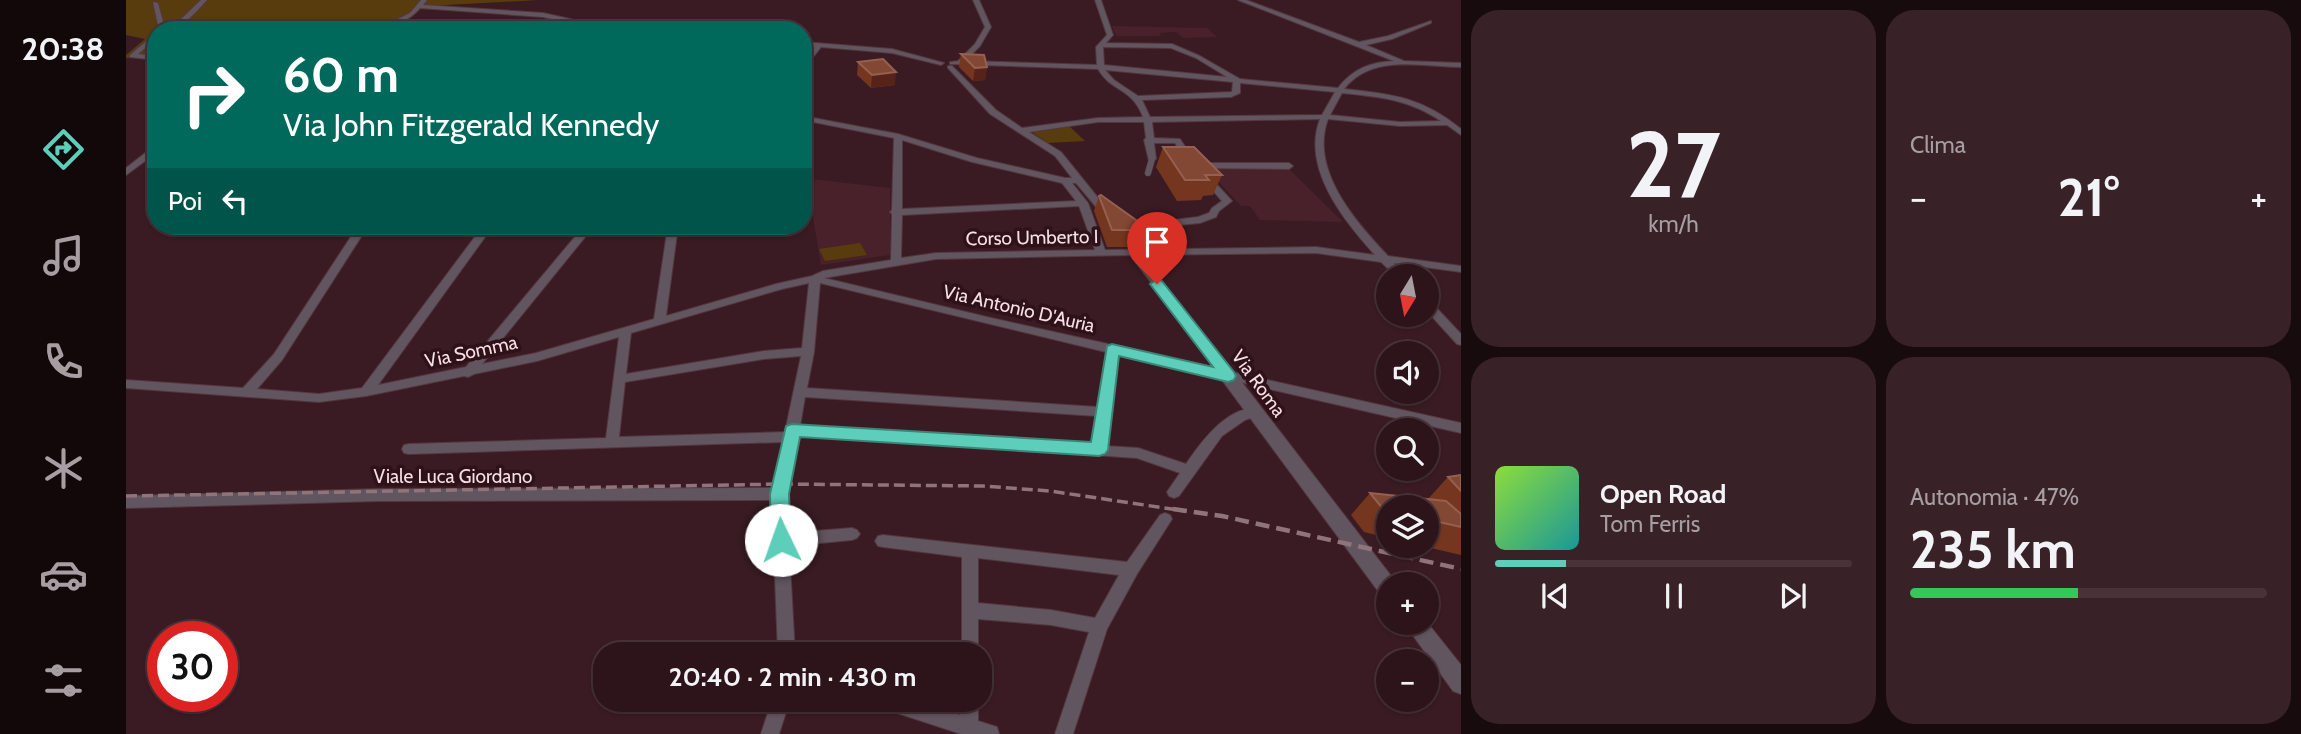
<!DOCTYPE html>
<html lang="it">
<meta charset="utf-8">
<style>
:root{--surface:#2c141a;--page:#382127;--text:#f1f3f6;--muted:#a69ea2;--line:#483339;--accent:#5dceb9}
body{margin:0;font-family:Cabin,sans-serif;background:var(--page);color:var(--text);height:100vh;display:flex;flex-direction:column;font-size:26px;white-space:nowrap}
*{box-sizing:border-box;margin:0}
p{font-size:23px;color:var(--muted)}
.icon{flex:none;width:38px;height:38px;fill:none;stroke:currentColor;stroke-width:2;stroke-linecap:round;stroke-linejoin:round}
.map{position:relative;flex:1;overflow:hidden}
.details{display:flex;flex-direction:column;gap:10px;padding:10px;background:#180b0e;width:840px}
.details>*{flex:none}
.guide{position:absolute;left:21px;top:21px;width:665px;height:214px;border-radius:28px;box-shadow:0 2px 5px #0004,0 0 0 2px var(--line);background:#00695c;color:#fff;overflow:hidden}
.needle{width:46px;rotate:190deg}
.controls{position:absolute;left:1250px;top:264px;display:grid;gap:14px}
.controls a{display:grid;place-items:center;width:63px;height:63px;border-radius:50%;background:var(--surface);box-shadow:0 2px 5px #0004,0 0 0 2px var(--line);font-size:35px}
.speed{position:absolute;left:21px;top:621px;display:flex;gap:14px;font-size:35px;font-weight:700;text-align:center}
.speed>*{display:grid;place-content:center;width:91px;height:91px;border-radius:50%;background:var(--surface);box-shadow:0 2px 5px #0004,0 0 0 2px var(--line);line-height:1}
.speed .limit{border:10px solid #d22;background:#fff;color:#111}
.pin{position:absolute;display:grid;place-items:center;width:60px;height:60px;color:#fff;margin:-72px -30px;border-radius:50% 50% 50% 0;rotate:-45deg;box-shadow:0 0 7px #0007}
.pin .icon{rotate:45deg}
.me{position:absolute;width:77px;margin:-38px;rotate:357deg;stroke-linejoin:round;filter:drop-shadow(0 0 5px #0008)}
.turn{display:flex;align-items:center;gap:24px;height:147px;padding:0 21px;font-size:32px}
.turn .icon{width:91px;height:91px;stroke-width:2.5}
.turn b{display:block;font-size:49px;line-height:60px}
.then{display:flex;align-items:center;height:66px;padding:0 21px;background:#0003;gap:14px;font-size:26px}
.big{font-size:52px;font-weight:800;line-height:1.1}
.details .widget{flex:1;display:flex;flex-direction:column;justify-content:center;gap:10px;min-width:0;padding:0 24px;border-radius:28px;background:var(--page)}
.details .dial{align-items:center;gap:0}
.dial b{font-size:91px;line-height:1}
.song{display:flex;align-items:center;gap:21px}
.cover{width:84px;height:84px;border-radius:10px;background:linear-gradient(135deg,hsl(90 70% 55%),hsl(180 70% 35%))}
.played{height:7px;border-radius:4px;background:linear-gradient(90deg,var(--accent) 20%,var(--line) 20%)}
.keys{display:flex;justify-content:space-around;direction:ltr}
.heat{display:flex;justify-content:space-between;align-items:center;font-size:38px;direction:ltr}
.charge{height:10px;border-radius:5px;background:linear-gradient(90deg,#34c759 47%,var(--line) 0)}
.details .tiles{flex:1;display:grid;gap:10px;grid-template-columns:repeat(2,1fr)}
.trip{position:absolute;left:467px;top:642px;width:399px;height:70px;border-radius:28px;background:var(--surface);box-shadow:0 2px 5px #0004,0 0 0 2px var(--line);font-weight:800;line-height:70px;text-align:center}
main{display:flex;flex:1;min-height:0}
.tabs{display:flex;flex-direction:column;width:126px;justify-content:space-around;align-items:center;background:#12080a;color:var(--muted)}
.tabs .icon{width:49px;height:49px}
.tabs .selected{color:var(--accent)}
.tabs b{font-size:32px;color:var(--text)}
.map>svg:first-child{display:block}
</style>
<main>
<nav class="tabs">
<b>20:38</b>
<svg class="icon selected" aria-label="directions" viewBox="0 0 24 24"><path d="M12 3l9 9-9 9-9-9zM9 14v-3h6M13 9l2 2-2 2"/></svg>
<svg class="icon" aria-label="music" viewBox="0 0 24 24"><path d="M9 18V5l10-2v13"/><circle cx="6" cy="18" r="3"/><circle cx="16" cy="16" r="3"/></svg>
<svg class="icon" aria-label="phone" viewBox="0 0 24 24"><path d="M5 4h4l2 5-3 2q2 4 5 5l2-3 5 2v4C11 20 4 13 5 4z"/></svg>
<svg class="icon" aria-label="climate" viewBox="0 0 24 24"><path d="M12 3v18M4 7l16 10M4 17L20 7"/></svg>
<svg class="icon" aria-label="car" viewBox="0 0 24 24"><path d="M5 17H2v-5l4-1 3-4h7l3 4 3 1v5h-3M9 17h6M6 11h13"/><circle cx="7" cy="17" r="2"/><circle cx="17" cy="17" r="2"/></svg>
<svg class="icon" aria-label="filters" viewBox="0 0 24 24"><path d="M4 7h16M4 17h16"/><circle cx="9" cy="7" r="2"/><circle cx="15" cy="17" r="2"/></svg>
</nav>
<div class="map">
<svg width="1335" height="734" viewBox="0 0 1335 734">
<rect width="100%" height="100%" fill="#3a1b23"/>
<g fill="#48212b">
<polygon points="986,26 1081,28 1091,37 1057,38 1050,32 1033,33 1035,36 990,36"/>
<polygon points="1079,167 1161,167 1217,222 1134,220 1124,206 1115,206"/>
<polygon points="685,179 764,188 764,255 695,265 684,200"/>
</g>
<g fill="#593c0d">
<polygon points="0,0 413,0 302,6 250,30 30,30 30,59 0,58 0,55 19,39 0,35"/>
<polygon points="943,126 959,141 922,143 907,133 908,131"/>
<polygon points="734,243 741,255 699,261 693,249"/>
</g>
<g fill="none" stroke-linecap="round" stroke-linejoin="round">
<g stroke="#54373e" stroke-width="7">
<polyline id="pedestrian" points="1022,173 1026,159"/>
</g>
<g stroke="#54373e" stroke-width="2">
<g id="minor">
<path d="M75 0H81C66 16 56 30 33 30L27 2 32 3 39 29 52 22Z"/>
<path d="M295 0H301L297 5 417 13 453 21 556 30H523L453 25 417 17 294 8C285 19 265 30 250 30L284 13Z"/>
<path d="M847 0H853L865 27 854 46 839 61 971 65 970 47 981 35 969 0H975L987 35 980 43 1046 44 1074 56 1114 79 1212 88C1227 69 1244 62 1268 61L1112 0H1120L1233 42 1262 36 1305 21V23L1266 39 1240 45 1278 61 1335 63V67C1295 67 1247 53 1218 89 1268 94 1297 98 1335 129V135L1321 125 1274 126 1202 119C1183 170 1230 222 1262 256L1335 266V272L1268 263 1280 276H1270L1255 262 1190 253 1014 255 1106 372 1335 423V433L991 354 980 446 1012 448 1060 464C1074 443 1103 403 1133 409L1135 412 1133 415 1119 420 1096 436 1053 496 1048 498 1043 496 1041 492 1054 473 1011 458 672 435 660 494 663 533 726 528 731 530 734 534 731 538 726 540 663 546 669 654H652L646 500 253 501 0 508V496L253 489 647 488 657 442 283 454 278 453 276 449 278 445 283 444 480 438 493 337 411 361 348 374 342 377 338 376 240 396 193 402 0 388V380L117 388 148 354 232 226H242L156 360 131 389 193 394 236 388 357 226H367L252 385 340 367 458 226H468L356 364 410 353 528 319 542 226H552L540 316 650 284 686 276 697 271 765 260 766 214 764 212 766 210 768 138 677 120V116L772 134 851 158 939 178H946L929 156 864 114 822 68V66H826L870 110 896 128 972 118 1017 117C1006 87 985 92 972 69L824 64V62L832 61 849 44 859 27ZM977 47 1045 48 1070 58 1101 77 978 65ZM979 70 1107 82 1106 92 1012 96 988 80ZM1114 83 1209 92 1196 115 1024 117 1016 100 1105 97 1114 93ZM1216 93C1254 97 1282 99 1315 121L1274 122 1204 115ZM1194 119C1175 168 1218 221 1249 255L1190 247 979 250 962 203 946 183H950L971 208 984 215 989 212 977 204 935 152 903 132 972 122H1018L1020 138 1018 140 1023 161 1030 159 1028 143H1049L1061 162 1064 163 1068 160 1054 139 1028 138 1026 122ZM776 140 846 162 936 183 950 201 776 209ZM953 206 969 250 810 253 775 258 776 215ZM1004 255 1090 368 861 317 698 278 810 259ZM683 283 676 348 638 351 500 374 505 333 656 289ZM694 283 980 352 972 407 681 388 688 352ZM675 356 659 432 493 437 499 382 638 359ZM679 397 971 416 967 445 674 426Z"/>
<polygon points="30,33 30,39 12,54 30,56 30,60 4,57 4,55"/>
<polygon points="677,42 766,49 818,63 815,65 766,53 695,47 677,70 677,63 688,47 677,46"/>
<polygon points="27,147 30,147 30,153 0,175 0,168"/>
<polygon points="1072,163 1163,163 1167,166 1163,169 1069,168 1069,164"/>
<polygon points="1078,173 1081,174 1106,201 1093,211 1090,217 1074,223 1002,230 1002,226 1005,225 1072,217 1083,213 1086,208 1096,201 1074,176"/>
<polygon points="1300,300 1304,301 1335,334 1335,345 1331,344 1300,310"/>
<path d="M1039 513 1044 515 1046 519 1011 574 981 629 947 734H929L963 632 925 625 852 619V654H836V557L757 547 752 546 749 541 752 536 757 535 1001 562 1034 515ZM852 558 993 575 969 618 925 610 852 603Z"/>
<polygon points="646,700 664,700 653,734 635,734"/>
<polygon points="750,700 787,700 834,715 834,700 852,700 852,721 871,727 873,734 835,734 759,709 753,706"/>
</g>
</g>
<g stroke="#54373e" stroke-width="2">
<g id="tertiary">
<polygon points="1102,371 1108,372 1269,581 1271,584 1262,584 1262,597 1255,595 1096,380 1094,376 1096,372"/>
<polygon points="1300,621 1335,665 1335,694 1327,691 1278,623 1300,623"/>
</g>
</g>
<use href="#pedestrian" stroke="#61555f" stroke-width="6"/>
<use href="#minor" fill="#61555f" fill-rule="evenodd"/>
<use href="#tertiary" fill="#61555f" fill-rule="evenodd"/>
<polyline stroke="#8f747a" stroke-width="3.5" stroke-dasharray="11 5" stroke-linecap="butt" points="0,496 657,484 857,486 924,491 1059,511"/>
<polyline stroke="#8f747a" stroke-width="4.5" stroke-dasharray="14 7" stroke-linecap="butt" points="1047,509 1096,516 1335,569"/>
</g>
<g fill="#75361f">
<polygon points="835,54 861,67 859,80 847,81 833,67"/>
<polygon points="732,62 769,85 745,88 731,75"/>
<polygon points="1037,147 1096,175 1087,195 1077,196 1075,200 1051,201 1030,167"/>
<polygon points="973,196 1024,230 1018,247 981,247 968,211"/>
<polygon points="1335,475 1335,555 1296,546 1300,546 1300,508 1262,508 1262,538 1238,532 1225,515 1244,493 1302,499 1322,477"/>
</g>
<g fill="#572318">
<polygon points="861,67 859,80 847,81 849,68"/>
<polygon points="770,72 769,85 745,88 746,75"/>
</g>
<g fill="#834834" stroke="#956050" stroke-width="2">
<polygon points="835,54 858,55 861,67 849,68"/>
<polygon points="757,59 770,72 746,75 732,62"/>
<polygon points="1037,147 1068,147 1096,175 1079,175 1083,180 1059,180"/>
<polygon points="975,195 1024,230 986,230 973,196"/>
<polygon points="1335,475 1335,491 1322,477"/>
<polygon points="1244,493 1320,501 1335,514 1335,527 1300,519 1300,508 1262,508 1262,511 1257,509"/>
</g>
<polygon fill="#5dceb9" stroke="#3c8678" stroke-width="2" points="1031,279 1036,281 1108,372 1110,376 1108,380 1102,382 993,356 982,450 979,454 973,456 674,437 663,494 665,540 662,546 655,549 648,546 645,540 644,494 660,426 666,424 965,442 981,346 986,344 1087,367 1024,284"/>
<g text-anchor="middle" stroke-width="7" stroke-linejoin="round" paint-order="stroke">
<g font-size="19" fill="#f6e0e4" stroke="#2f1119">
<text transform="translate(906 237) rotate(-1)" y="7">Corso Umberto I</text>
<text transform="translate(893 308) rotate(13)" y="7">Via Antonio D'Auria</text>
<text transform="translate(345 351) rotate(-12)" y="7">Via Somma</text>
<text transform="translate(1133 383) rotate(54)" y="7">Via Roma</text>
<text x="327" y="483">Viale Luca Giordano</text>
</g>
</g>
</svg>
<div class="controls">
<a><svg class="needle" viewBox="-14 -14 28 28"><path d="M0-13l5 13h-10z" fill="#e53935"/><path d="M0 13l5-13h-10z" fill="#a69ea2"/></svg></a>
<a><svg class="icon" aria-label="sound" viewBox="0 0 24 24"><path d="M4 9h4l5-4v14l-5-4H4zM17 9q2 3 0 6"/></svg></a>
<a><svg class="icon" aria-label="search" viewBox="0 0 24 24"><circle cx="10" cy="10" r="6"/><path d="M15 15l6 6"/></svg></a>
<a><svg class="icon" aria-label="layers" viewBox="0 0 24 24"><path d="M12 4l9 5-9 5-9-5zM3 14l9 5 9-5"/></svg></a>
<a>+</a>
<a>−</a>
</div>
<div class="speed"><div class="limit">30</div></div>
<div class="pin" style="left:1031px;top:284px;background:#d93025"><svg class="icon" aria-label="arrive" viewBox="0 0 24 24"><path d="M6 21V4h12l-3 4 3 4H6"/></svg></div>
<svg class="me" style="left:655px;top:540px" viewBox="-20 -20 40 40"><circle r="19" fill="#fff"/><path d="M0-13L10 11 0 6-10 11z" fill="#5dceb9"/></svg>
<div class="trip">20:40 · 2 min · 430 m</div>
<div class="guide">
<div class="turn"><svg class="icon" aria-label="right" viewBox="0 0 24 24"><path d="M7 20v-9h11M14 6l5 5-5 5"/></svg><div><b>60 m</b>Via John Fitzgerald Kennedy</div></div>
<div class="then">Poi<svg class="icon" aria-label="left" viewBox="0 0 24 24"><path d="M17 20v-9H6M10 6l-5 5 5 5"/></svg></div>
</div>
</div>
<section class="details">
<div class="tiles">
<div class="widget dial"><b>27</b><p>km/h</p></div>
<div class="widget"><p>Clima</p>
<div class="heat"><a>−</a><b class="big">21°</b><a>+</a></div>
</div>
<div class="widget">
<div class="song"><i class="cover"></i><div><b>Open Road</b><p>Tom Ferris</p></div></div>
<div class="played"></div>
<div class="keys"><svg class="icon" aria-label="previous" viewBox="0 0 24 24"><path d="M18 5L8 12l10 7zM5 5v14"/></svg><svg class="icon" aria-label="pause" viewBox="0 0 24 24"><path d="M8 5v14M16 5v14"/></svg><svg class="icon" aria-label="next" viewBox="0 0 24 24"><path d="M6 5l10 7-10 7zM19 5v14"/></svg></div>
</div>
<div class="widget"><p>Autonomia · 47%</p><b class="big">235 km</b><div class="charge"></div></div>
</div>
</section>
</main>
